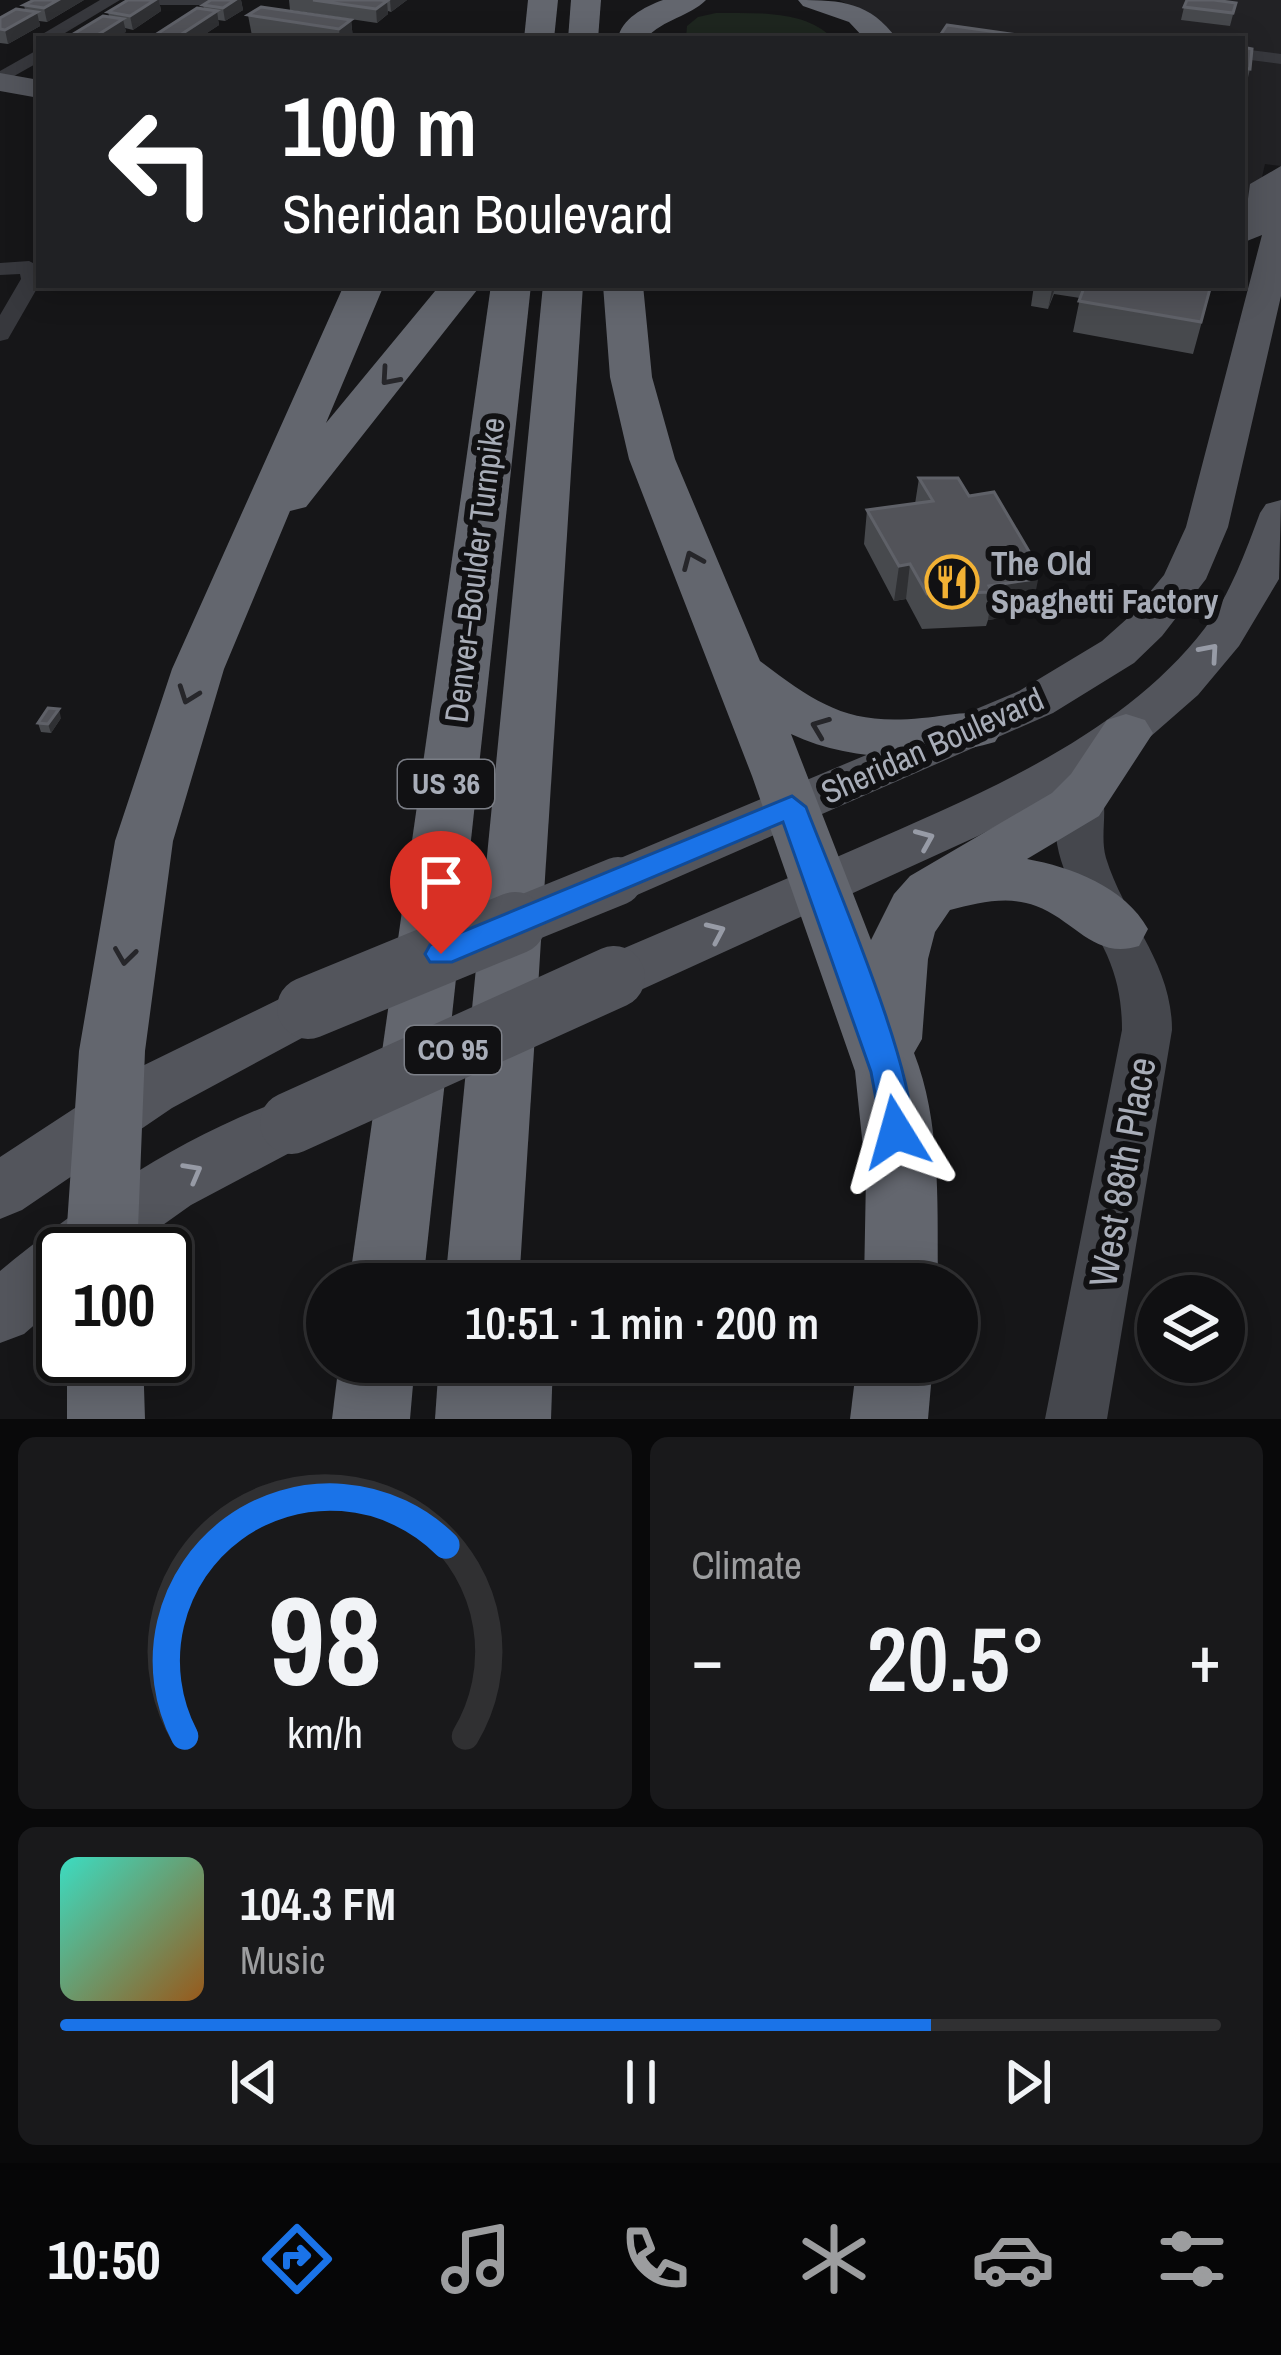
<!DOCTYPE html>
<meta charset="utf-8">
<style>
:root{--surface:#101012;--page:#19191b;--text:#f1f3f6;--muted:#9c9d9f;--line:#303032;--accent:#1a73e8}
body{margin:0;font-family:"Archivo Narrow",sans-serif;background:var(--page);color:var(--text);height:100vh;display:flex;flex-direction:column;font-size:45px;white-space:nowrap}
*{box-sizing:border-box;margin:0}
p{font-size:39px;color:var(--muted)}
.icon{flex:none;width:66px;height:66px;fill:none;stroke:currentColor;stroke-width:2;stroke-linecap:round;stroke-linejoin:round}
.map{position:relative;height:1419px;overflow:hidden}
.drawer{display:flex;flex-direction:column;gap:18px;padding:18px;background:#09090a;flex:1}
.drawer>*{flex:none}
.guide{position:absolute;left:36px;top:36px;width:1209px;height:252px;border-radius:0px;box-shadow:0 6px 30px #0003,0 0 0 3px var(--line);background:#202124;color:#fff;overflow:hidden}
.fabs{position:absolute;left:1137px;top:1275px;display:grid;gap:24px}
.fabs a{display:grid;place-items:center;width:108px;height:108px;border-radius:50%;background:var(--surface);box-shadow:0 6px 30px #0003,0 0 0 3px var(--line);font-size:60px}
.speed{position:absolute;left:36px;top:1227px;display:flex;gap:24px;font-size:60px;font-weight:700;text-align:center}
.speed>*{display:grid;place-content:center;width:156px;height:156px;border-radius:50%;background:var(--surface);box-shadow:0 6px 30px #0003,0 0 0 3px var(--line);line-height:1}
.speed .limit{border:6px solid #111;border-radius:18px;background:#fff;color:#111}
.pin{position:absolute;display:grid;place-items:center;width:102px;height:102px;color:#fff;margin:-123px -51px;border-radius:50% 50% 50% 0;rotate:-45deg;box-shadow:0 0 12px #0007}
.pin .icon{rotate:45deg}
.me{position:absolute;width:132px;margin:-66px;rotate:352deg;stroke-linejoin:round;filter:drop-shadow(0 0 9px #0008)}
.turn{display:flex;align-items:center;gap:42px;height:252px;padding:0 48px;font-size:54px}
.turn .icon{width:156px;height:156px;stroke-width:2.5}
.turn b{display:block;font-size:84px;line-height:102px}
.big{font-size:90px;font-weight:600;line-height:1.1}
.drawer .card{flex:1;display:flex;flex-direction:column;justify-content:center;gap:18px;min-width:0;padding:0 42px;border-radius:18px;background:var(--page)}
.drawer .dial{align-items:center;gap:0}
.dial svg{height:312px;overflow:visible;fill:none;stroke:var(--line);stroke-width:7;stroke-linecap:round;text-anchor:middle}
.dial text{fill:var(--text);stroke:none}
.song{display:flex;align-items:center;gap:36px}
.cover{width:144px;height:144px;border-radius:18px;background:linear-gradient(135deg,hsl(170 70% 55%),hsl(30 70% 35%))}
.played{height:12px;border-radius:6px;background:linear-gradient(90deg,var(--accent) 75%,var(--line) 75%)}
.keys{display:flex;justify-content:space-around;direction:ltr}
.heat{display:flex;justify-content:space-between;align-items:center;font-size:66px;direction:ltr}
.drawer .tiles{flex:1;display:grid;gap:18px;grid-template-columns:1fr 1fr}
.card:last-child{grid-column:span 2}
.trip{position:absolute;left:306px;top:1263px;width:672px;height:120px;border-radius:60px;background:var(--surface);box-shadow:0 6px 30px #0003,0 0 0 3px var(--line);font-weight:600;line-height:120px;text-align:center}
.tabs{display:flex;height:192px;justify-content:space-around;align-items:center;background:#060607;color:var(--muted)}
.tabs .icon{width:84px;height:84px}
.tabs .current{color:var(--accent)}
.tabs b{font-size:54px;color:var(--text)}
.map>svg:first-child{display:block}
</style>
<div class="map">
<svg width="1281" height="1419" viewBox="0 0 1281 1419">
<rect width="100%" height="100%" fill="#161618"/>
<polygon fill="#222225" points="839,0 1281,0 1281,166 1265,164 1252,221 1242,228 1242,39 891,39 872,16"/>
<path fill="#1e261f" d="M716 13C751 13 801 10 828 34L819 39 686 38 687 26 698 17Z"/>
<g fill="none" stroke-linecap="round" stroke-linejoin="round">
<g fill="#37383d" fill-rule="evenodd">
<polygon points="100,0 120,0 55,39 39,39 39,43 34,39"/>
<polygon points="143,0 229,0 221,5 151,5"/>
<polygon points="1194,34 1202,35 1205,39 1185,39"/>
<polygon points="39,49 39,62 0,84 0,71"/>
<polygon points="1242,49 1281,54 1281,64 1242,59"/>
<polygon points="29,261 39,266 39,285 8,339 0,341 0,315 21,279 20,274 0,275 0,263"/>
</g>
<path fill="#45474d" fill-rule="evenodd" d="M1083 781 1099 786C1110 806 1099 834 1106 858 1125 920 1172 962 1172 1030L1107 1419H1045L1122 1030C1122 1004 1118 980 1107 955 1084 903 1033 845 1067 786Z"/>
<g fill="#53555c" fill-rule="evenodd">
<polygon points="0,73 39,80 39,98 0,91"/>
<polygon points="1281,166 1281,296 1228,527 1206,579 1162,636 1134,663 1053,713 637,895 618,901 599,895 591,881 599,867 1019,691 1102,641 1130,616 1164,575 1186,527 1262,235 1242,243 1250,184"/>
<path d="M1281 500 1279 579 1239 646 1198 695 1150 737 1096 773 978 836 634 993 614 999 594 993 586 977 594 961C683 923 773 885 862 846 984 792 1122 736 1205 628 1231 593 1245 553 1260 513L1266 504Z"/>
<polygon points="308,985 328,992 337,1008 328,1024 172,1108 22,1210 0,1219 0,1157 130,1072"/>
<path d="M291 1097 312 1105 321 1123 312 1141 191 1205 122 1254H63V1300L24 1334 0 1343V1271C85 1201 185 1134 291 1097Z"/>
</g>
<g fill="#63666e" fill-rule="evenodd">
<polygon points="528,0 558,0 554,39 524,39"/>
<polygon points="571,0 601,0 598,39 568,39"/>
<path d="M663 0H706C689 17 665 18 645 39H618C621 19 644 7 663 0Z"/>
<path d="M798 0C842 0 870 2 897 39H865L849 22 803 6Z"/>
<polygon points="344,285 384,285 326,423 440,285 481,285 306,507 290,511 224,669 173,841 145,1051 137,1254 65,1254 79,1051 115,841 172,669"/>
<polygon points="491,285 531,285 423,1284 349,1284"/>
<polygon points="543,285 583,285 519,1284 445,1284"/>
<path d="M603 285H643L652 377 675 459 760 661C816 703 847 726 922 718 947 716 970 709 995 716L1003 729 995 742C928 761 855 764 791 734L871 940 894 894 910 876 1052 793 1071 774 1107 720 1126 714 1145 720 1153 733 1099 816 1027 859C1071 867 1125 887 1148 929L1139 946C1094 960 1076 921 1036 906 1008 895 978 903 950 910L935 932 928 959 922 1039 914 1053C942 1124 937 1209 938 1284H864L866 1176 855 1071 752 776 629 459 610 377Z"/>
<polygon points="67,1356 143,1356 145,1419 67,1419"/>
<polygon points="339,1362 415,1362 410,1419 332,1419"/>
<polygon points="439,1362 553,1362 551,1419 435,1419"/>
<polygon points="857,1362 933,1362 928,1419 850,1419"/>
</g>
<polyline stroke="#53555c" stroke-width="48" points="507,926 618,881"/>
<g stroke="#53555c" stroke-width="62">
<polyline points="308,1008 515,923"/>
<polyline points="291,1123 614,977"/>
</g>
</g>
<g fill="#47494d">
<polygon points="84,0 47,22 39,21 40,26 8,44 0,43 0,18 25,10 24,5"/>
<polygon points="128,0 159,0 161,11 133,30 125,28 126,32 109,16 108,12"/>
<polygon points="211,0 241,0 243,10 225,21 218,20 219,25 199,38 149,39 204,9 203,5"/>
<polygon points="289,0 407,0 391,12 388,11 388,14 377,23 290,10"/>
<polygon points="1236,3 1230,26 1181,20 1184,7"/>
<polygon points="248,15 351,20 353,39 271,39 252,36"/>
<polygon points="1242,47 1250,69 1245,90 1242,90"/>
<polygon points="1034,285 1212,285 1193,354 1073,332 1080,298 1054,294 1048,309 1031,306"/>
<polygon points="919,478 1033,605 1023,606 1021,615 988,620 986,626 922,629 906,599 894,601 864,544 867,510 915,504"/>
<polygon points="61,718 51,733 41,732 38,723"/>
</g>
<g fill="#2f3033">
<polygon points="58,0 84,0 47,22 44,8"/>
<polygon points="155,0 159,0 161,11 133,30 130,16"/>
<polygon points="235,0 241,0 243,10 225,21 223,8"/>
<polygon points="390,0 407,0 391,12"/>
<polygon points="387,1 388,14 377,23 376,9"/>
<polygon points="217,11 219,25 198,39 174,39"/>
<polygon points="37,12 40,26 8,44 5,30"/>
<polygon points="123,19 126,32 116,39 91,39"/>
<polygon points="351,20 353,39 340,39 339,29"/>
<polygon points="1053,285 1056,285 1048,309"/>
<polygon points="910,564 906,599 894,601 899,566"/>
<polygon points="1040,570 1033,605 1023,606 1021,615 988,620 992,592 989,586 1023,572"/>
<polygon points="59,709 61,718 51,733 48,724"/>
</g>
<g fill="#525359" stroke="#5f6168" stroke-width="3">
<polygon points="34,0 58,0 44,8 24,5"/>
<polygon points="128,0 155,0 130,16 108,12"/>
<polygon points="211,0 235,0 223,8 203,5"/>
<polygon points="313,0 381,0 387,1 376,9"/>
<polygon points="1187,0 1214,0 1236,3 1233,13 1184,7"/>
<polygon points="261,7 351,20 339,29 248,15"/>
<polygon points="197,8 217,11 174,39 149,39"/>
<polygon points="16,9 37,12 5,30 0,29 0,18"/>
<polygon points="103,16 123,19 91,39 65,39"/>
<polygon points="947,25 1046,39 929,39 931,36 939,37"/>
<polygon points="1242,47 1252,49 1250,69 1242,68"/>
<polygon points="1085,285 1211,285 1201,322 1079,301"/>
<polygon points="919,478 958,478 969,496 994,492 1040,570 1023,572 1028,580 989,586 992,592 927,594 910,564 899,566 867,510 933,501"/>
<polygon points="48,708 59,709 48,724 38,723"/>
</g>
<defs><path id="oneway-chevron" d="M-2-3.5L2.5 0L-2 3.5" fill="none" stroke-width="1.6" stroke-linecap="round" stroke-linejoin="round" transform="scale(3)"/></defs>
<g stroke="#26262a">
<use href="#oneway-chevron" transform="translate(389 377) rotate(131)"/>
<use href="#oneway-chevron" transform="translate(692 560) rotate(-113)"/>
<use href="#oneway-chevron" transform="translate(188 695) rotate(110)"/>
<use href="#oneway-chevron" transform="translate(820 727) rotate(-159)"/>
<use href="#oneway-chevron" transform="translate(125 956) rotate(98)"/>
</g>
<g stroke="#979ba6">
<use href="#oneway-chevron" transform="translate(1210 652) rotate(-49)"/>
<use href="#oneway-chevron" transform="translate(925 839) rotate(-23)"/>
<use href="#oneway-chevron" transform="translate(716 932) rotate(-24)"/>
<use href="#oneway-chevron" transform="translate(193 1172) rotate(-29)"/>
</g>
<path fill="#1a73e8" stroke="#114b97" stroke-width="3" d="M792 796 806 807C827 863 930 1100 909 1143L896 1147 884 1143 871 1072 783 822 452 962H430L425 954 430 945Z"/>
<defs>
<g id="restaurant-ring" transform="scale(2.7)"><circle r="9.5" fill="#111113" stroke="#f2b134" stroke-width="1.5"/><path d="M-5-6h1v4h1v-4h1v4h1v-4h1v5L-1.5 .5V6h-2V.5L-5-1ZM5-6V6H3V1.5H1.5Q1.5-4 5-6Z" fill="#f2b134"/></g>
</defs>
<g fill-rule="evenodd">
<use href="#restaurant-ring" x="952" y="582"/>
</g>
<g text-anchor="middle" stroke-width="12" stroke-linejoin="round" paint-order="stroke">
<g fill="#111113" stroke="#7b7e86" stroke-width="3">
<rect x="398" y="760" width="96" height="48" rx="9"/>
<rect x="405" y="1026" width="96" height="48" rx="9"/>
</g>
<g font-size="30" font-weight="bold" fill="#a8adb8">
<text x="446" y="794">US 36</text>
<text x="453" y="1060">CO 95</text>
</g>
<g font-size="33" font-weight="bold" fill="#a8adb8" stroke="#111113" text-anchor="start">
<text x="991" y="575">The Old<tspan x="991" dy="38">Spaghetti Factory</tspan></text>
</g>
<g font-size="33" fill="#a8adb8" stroke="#111113">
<text transform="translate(474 570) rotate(-83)" y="12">Denver–Boulder Turnpike</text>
<text transform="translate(932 745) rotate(-24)" y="12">Sheridan Boulevard</text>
</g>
<g font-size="39" fill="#a8adb8" stroke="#111113">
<text transform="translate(1122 1172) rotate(-80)" y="14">West 88th Place</text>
</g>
</g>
</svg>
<div class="fabs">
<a><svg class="icon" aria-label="layers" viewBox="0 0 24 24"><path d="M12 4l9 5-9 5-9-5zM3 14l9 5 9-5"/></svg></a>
</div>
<div class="speed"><div class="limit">100</div></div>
<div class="pin" style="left:441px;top:954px;background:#d93025"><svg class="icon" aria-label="arrive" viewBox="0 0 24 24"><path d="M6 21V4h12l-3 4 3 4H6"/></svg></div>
<svg class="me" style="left:896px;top:1132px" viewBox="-20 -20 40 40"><path d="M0-17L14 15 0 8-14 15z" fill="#1a73e8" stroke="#fff" stroke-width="4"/></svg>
<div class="trip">10:51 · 1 min · 200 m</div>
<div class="guide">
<div class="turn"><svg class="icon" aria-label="left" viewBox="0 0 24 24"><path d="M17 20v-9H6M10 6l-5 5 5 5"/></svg><div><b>100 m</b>Sheridan Boulevard</div></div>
</div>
</div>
<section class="drawer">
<div class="tiles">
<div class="card dial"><svg viewBox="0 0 100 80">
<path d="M14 69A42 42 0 1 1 86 69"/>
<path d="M14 69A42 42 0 0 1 81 20" stroke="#1a73e8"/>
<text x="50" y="56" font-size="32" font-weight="700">98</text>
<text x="50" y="72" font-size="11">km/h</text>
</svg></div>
<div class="card"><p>Climate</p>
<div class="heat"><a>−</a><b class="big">20.5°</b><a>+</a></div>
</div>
<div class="card">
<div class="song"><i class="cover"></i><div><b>104.3 FM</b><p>Music</p></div></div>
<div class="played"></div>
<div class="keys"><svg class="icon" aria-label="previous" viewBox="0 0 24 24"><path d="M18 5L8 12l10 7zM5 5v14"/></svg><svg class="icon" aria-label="pause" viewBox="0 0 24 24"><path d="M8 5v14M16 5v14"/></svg><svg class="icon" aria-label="next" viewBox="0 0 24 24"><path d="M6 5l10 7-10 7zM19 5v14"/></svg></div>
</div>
</div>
</section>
<nav class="tabs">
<b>10:50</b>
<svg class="icon current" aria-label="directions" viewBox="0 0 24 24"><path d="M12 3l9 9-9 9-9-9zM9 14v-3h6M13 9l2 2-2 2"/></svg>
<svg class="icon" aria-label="music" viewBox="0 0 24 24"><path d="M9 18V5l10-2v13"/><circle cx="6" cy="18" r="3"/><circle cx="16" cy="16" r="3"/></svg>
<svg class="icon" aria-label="phone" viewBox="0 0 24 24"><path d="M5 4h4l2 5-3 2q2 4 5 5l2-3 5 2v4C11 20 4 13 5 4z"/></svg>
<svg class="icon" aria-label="climate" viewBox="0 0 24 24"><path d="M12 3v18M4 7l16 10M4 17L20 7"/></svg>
<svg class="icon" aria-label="car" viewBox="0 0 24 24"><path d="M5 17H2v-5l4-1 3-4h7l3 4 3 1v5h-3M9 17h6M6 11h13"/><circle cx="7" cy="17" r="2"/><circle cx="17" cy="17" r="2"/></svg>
<svg class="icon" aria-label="filters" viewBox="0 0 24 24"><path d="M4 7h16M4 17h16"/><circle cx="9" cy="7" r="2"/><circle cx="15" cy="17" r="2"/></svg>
</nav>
